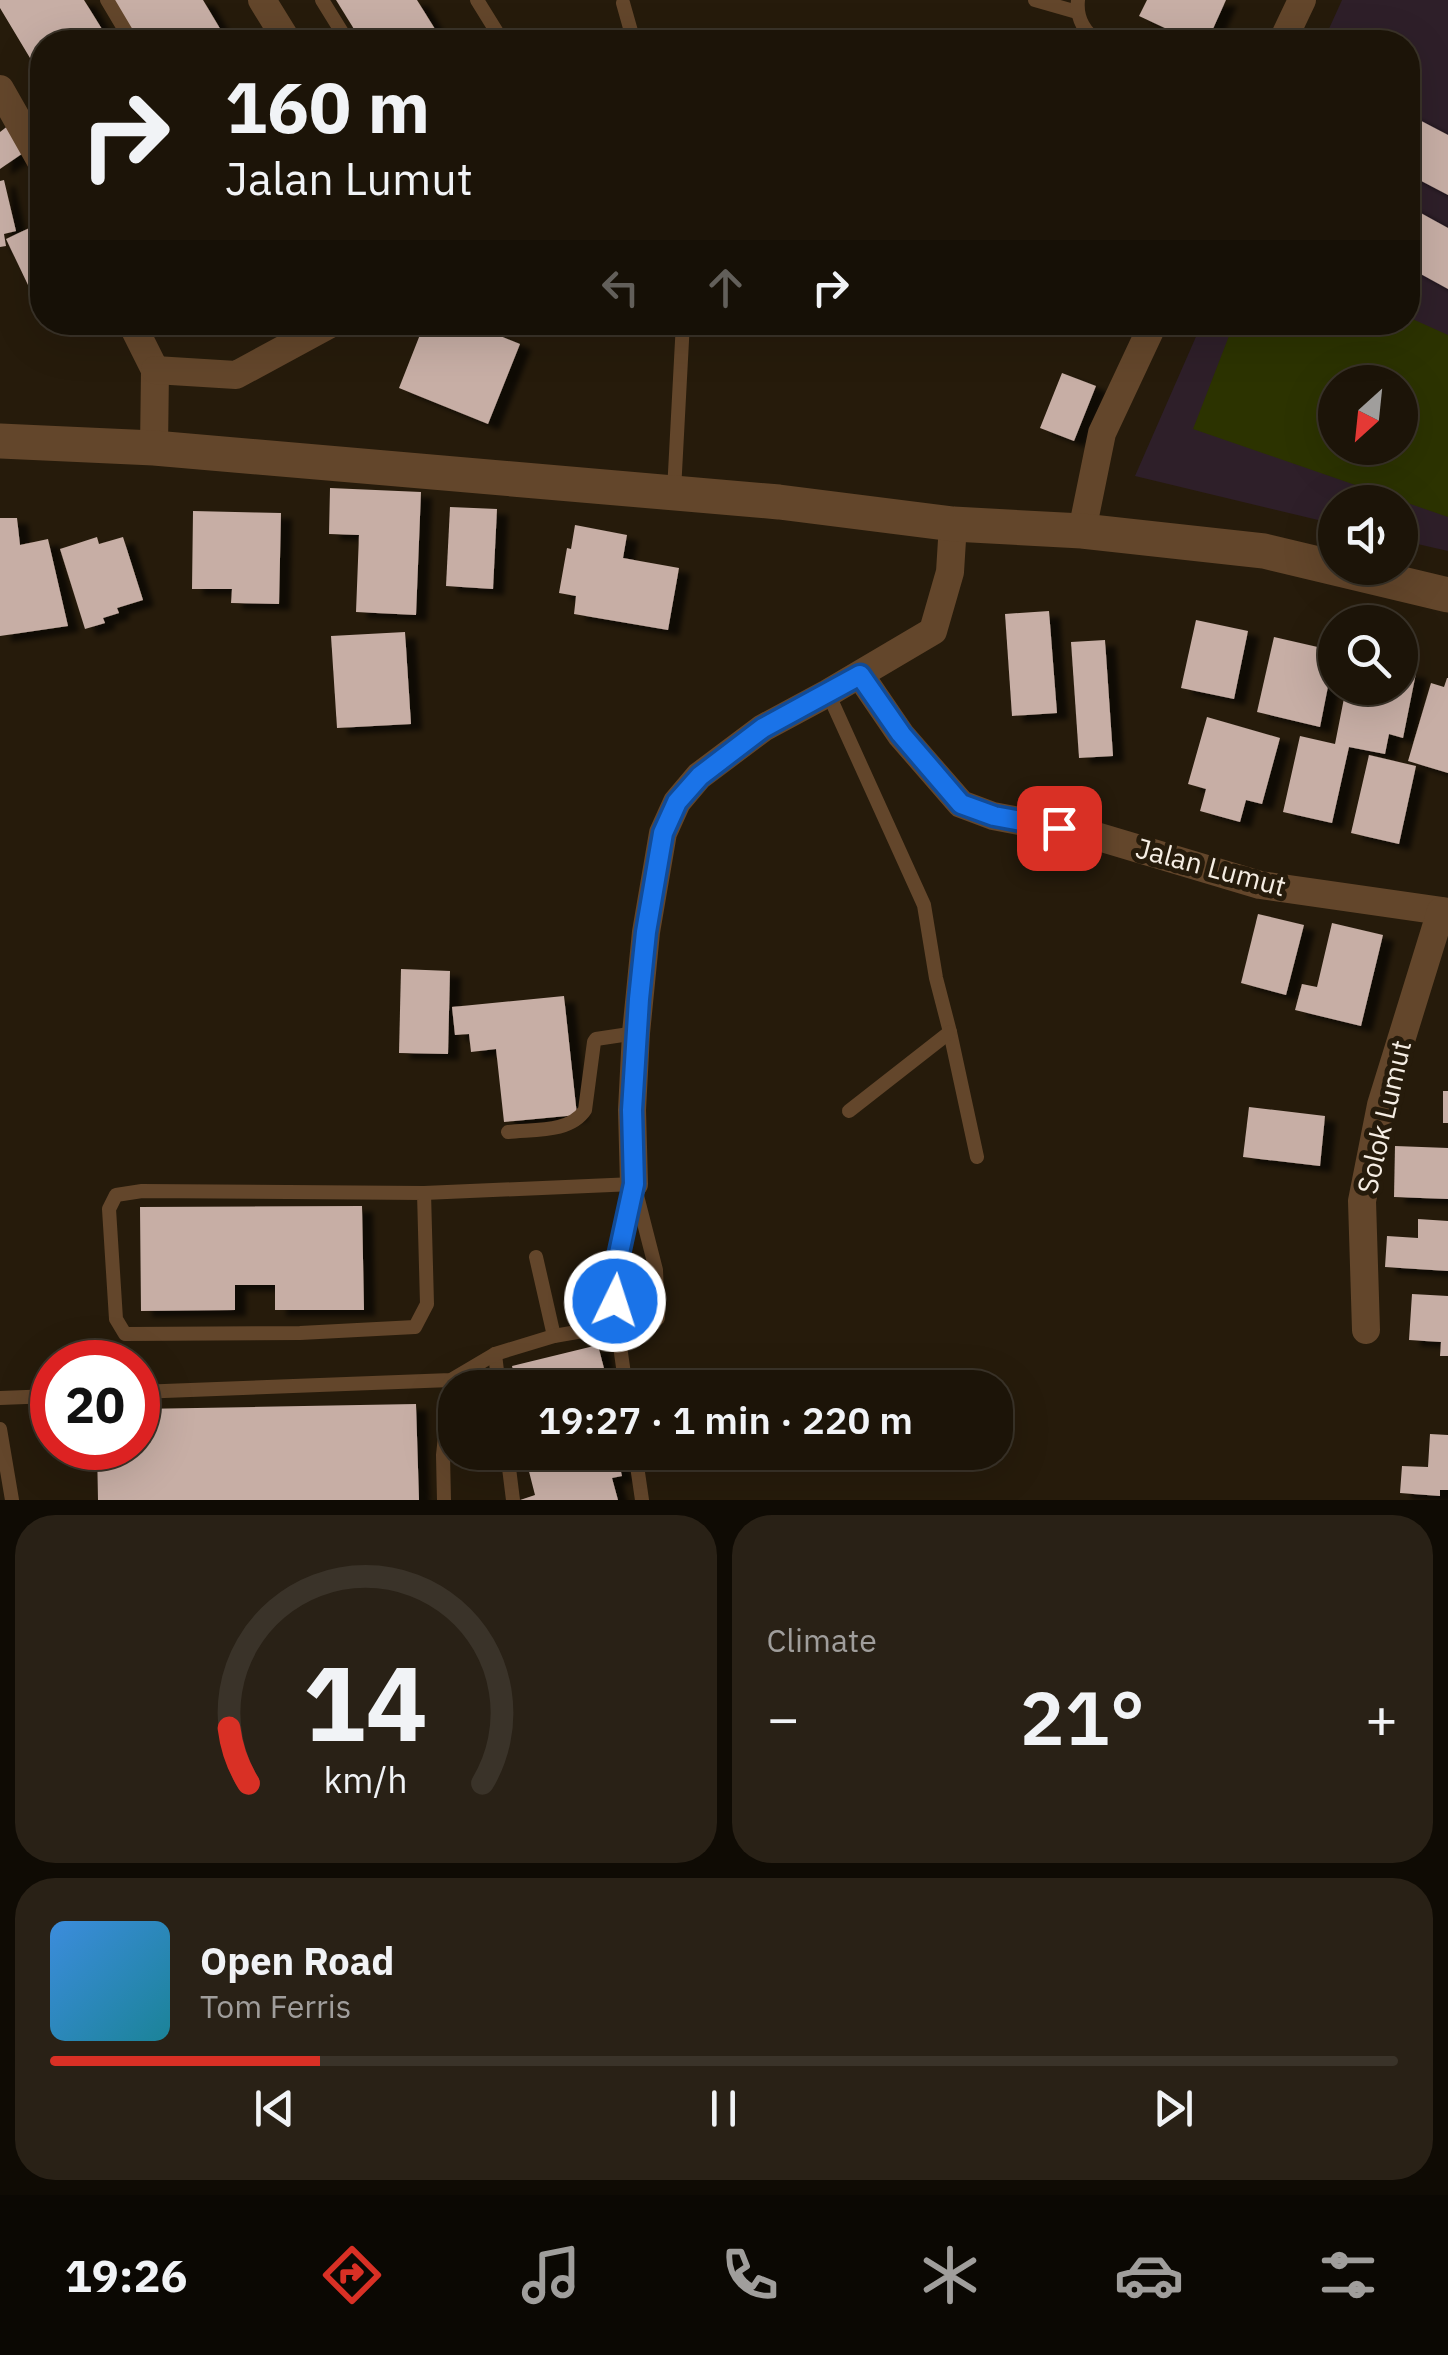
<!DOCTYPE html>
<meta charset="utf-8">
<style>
:root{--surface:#1c1408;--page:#292116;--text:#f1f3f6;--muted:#a09e9c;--line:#3a3329;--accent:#d93025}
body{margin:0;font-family:"IBM Plex Sans",sans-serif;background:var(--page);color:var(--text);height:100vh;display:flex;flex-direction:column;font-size:38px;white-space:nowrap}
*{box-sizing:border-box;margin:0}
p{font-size:32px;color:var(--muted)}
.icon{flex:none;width:55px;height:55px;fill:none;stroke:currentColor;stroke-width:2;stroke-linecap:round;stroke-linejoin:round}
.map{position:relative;height:1500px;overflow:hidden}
.side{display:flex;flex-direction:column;gap:15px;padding:15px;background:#0f0b04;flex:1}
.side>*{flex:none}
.hud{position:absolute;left:30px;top:30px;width:1390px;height:305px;border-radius:40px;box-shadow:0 10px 40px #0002,0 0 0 2px var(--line);background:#1c1408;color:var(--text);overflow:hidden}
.needle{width:65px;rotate:207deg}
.controls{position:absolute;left:1318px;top:365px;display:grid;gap:20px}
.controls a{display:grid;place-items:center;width:100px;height:100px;border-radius:50%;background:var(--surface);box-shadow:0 10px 40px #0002,0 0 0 2px var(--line);font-size:50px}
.speed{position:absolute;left:30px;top:1340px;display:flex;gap:20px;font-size:50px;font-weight:700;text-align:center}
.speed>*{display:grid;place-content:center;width:130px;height:130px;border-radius:50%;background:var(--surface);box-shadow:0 10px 40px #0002,0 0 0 2px var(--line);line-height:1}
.speed .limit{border:15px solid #d22;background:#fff;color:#111}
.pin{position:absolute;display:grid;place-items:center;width:85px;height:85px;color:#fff;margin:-42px;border-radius:20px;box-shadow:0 5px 15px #0006}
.me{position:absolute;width:110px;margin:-55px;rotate:4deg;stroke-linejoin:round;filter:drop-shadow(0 0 8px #0008)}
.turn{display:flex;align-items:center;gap:35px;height:210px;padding:0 30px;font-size:45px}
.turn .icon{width:130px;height:130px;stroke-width:2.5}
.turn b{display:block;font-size:70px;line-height:85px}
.lanes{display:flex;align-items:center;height:95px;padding:0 30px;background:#0003;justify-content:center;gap:50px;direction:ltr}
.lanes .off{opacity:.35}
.big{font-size:75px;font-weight:600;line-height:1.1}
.side .widget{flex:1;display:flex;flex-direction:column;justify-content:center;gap:15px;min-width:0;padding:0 35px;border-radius:40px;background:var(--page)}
.side .dial{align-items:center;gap:0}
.dial svg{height:260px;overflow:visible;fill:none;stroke:var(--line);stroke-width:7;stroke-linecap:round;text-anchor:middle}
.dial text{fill:var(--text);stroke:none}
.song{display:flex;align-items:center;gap:30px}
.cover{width:120px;height:120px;border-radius:15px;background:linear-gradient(135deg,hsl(210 70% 55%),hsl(190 70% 35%))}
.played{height:10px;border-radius:5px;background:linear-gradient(90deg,var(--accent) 20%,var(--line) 20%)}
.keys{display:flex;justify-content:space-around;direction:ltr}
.heat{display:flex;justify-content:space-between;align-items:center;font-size:55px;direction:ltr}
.side .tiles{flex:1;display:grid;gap:15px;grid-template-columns:1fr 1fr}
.widget:last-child{grid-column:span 2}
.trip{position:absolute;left:438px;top:1370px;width:575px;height:100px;border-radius:40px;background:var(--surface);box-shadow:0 10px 40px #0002,0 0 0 2px var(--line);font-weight:600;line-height:100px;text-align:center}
.tab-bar{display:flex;height:160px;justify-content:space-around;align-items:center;background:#0b0803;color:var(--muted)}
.tab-bar .icon{width:70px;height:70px}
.tab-bar .current{color:var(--accent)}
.tab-bar b{font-size:45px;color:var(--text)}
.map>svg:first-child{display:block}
</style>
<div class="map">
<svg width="1448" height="1500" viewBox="0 0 1448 1500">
<defs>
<filter id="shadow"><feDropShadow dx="11" dy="6" stdDeviation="2.5" flood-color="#0009"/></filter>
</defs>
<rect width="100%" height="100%" fill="#261b0b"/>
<path fill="#2e1f29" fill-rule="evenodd" d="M1342 0H1448V551L1400 540V502H1335V524L1135 476 1202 323 1408 322V42H1323ZM1335 382H1400V448H1335Z"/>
<path fill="#2c3300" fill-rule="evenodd" d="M1408 317 1448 335V517L1193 429 1234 323 1408 322ZM1335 382H1400V448H1335Z"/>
<g fill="#c7aea5" filter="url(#shadow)">
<polygon points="0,0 84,0 110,42 42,42 42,78 0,8"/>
<polygon points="113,0 203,0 228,42 139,42"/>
<polygon points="336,0 417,0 443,42 362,42"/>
<polygon points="1147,0 1226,0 1207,42 1195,42 1139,16"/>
<polygon points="1408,114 1448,135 1448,195 1408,174"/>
<polygon points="9,125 26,151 0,169 0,132"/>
<polygon points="4,180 16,231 4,234 6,246 0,247 0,181"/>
<polygon points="1408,206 1448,228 1448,289 1408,267"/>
<polygon points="42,222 42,279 28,285 6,239"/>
<polygon points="425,322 466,322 520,344 488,424 399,388"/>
<polygon points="1062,373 1096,386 1074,441 1040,428"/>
<polygon points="330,488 421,492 416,615 356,612 359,535 329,534"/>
<polygon points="450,507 497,509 493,589 446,586"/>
<polygon points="193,511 281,513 279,604 231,603 232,589 192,589"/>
<polygon points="0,518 17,518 20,545 48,539 68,626 0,636"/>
<polygon points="575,525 627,535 623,558 679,568 668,630 574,614 576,596 559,593 567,548 571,549"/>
<polygon points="97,537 99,544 123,537 143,600 117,608 119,613 103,618 105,623 85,629 60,549"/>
<polygon points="1049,611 1057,713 1012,716 1005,614"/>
<polygon points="1196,620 1248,631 1234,699 1181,688"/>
<polygon points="405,632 411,724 337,728 331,636"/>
<polygon points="1274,637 1335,651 1320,727 1257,712"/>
<polygon points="1105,640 1113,756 1079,758 1071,642"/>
<polygon points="1400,670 1416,673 1403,738 1389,734 1385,754 1349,747 1332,823 1283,812 1300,736 1335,744 1346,688 1400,688"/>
<polygon points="1447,678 1448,678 1448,773 1408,761 1431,683 1444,687"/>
<polygon points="1207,717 1280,738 1262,804 1246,800 1240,822 1200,811 1206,789 1188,784"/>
<polygon points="1369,755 1416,766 1399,844 1351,833"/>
<polygon points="1258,914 1304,925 1286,995 1241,983"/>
<polygon points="1332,923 1383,935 1361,1026 1295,1010 1302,984 1317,987"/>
<polygon points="401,969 450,971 448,1054 399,1053"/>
<polygon points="564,996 577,1115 504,1122 496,1049 471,1052 469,1034 455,1035 452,1007"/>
<rect x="1443" y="1091" width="5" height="32"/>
<polygon points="1249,1107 1325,1116 1320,1166 1243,1157"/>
<polygon points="1395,1146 1448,1148 1448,1199 1394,1197"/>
<polygon points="362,1206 364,1310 275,1310 275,1285 235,1285 235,1310 141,1311 140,1207"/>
<polygon points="1418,1219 1448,1221 1448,1271 1385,1267 1387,1236 1418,1238"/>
<polygon points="1412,1294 1448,1296 1448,1356 1440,1356 1441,1342 1409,1340"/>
<polygon points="598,1345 609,1388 517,1388 512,1366"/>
<polygon points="416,1404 419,1500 98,1500 97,1448 138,1448 138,1409"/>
<polygon points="1430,1434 1448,1435 1448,1490 1440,1490 1440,1496 1400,1493 1402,1466 1428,1467"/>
<polygon points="524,1452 616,1452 622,1476 612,1478 618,1500 520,1500 535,1495"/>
</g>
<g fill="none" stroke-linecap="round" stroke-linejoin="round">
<g stroke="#63462b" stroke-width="14">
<polyline points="107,0 132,42"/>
<polyline points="322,0 348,42"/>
<polyline points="477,0 503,42"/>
<polyline points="1035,0 1077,12"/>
<path d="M1078 0C1076 18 1085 35 1101 42"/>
<polyline points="623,3 634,42"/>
<polyline points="674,491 683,322"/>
<polyline points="828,693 924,905 936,978 950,1032 977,1157"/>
<polyline points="849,1111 950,1032"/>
<path d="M508 1132C533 1129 570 1133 585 1110L594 1042 596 1039 636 1033"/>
<polyline points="424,1193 427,1304 415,1327 300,1333 125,1334 116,1319 109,1209 116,1195 142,1191 424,1193 634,1184"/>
<polyline points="536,1257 554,1336"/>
<polyline points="495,1354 499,1388"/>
<polyline points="626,1388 617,1325 614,1276 632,1190"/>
<polyline points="138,1392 451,1380 495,1354 554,1336 658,1318 656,1270 634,1184"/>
<polyline points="0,1398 52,1396"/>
<polyline points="0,1429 12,1500"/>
<polyline points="507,1452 513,1500"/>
<polyline points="635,1452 642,1500"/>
<polyline points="444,1500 443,1455 451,1380"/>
</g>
<g stroke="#63462b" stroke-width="28">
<polyline points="262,0 288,42"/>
<polyline points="1282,42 1302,0"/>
<polyline points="0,89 42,163"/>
<polyline points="131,322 155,370 154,448"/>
<polyline points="155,370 236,375 334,322"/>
<polyline points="1082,531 1102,433 1154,322"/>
<polyline points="860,675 901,735 961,804 993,816 1089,834 1260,885 1448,912"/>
<polyline points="634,1184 632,1110 636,1033 646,932 663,833 677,802 699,776 763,728 828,693 933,631 950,572 953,524"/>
<polyline points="1366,1330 1362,1201 1381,1105 1441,911"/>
</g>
<polyline stroke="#63462b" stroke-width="35" points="0,441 154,448 779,502 953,524 1082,531 1264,551 1448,595"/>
</g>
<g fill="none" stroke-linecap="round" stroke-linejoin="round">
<g stroke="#114b97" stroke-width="25">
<polyline id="route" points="615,1301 614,1276 634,1184 632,1110 639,999 646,932 663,833 677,802 700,776 763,728 860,675 901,734 961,804 994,816 1059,828"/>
</g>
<use href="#route" stroke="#1a73e8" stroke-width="18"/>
</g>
<g text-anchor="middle" stroke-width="10" stroke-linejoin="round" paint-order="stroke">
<g font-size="28" fill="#f5ede3" stroke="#261b0b">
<text transform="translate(1211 867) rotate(15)" y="10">Jalan Lumut</text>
<text transform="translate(1384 1117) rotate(-77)" y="10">Solok Lumut</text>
</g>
</g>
</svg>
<div class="controls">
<a><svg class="needle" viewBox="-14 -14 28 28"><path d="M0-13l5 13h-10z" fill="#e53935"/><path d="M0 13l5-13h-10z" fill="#a09e9c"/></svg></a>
<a><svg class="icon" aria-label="sound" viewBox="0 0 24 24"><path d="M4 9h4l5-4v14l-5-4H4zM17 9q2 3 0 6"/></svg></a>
<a><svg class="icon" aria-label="search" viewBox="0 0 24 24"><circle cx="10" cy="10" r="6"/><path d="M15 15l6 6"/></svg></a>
</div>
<div class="speed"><div class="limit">20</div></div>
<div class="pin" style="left:1059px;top:828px;background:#d93025"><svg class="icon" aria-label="arrive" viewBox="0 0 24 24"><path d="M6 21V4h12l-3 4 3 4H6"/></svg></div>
<svg class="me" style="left:615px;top:1301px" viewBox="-20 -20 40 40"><circle r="17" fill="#1a73e8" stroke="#fff" stroke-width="3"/><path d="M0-11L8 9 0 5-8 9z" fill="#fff"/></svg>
<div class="trip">19:27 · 1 min · 220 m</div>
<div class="hud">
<div class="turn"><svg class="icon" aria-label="right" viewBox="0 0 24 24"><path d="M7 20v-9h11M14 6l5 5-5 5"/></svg><div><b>160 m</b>Jalan Lumut</div></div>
<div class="lanes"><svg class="icon off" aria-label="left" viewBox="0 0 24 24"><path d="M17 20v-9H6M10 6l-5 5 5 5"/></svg><svg class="icon off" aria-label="ahead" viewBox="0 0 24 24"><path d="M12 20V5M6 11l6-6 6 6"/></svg><svg class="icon" aria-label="right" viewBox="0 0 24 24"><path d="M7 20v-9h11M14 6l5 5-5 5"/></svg></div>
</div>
</div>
<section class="side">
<div class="tiles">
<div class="widget dial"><svg viewBox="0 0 100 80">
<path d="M14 69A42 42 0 1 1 86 69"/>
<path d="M14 69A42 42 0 0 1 8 52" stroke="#d93025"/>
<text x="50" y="56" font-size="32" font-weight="700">14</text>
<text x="50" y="72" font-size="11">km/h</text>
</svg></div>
<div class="widget"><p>Climate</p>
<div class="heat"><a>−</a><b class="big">21°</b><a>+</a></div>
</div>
<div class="widget">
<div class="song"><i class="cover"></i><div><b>Open Road</b><p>Tom Ferris</p></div></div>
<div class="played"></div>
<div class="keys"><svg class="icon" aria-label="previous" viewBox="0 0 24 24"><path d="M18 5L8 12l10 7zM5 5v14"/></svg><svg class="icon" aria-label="pause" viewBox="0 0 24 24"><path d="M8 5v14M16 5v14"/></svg><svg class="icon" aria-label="next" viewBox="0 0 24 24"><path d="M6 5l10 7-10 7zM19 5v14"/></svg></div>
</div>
</div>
</section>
<nav class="tab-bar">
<b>19:26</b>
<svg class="icon current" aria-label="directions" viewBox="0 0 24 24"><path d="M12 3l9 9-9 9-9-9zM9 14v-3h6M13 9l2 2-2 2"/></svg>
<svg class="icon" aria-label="music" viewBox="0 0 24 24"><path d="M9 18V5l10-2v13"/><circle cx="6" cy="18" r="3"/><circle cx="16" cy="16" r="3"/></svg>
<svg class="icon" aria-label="phone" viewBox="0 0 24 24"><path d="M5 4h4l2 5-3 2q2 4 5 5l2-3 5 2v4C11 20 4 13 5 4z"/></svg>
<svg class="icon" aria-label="climate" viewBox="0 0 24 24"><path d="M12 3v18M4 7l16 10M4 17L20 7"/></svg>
<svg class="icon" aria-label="car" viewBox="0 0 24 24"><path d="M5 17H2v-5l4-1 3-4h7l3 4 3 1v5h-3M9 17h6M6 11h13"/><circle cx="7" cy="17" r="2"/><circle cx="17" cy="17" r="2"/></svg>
<svg class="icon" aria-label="filters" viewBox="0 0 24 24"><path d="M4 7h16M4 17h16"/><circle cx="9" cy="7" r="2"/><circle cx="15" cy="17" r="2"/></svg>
</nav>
